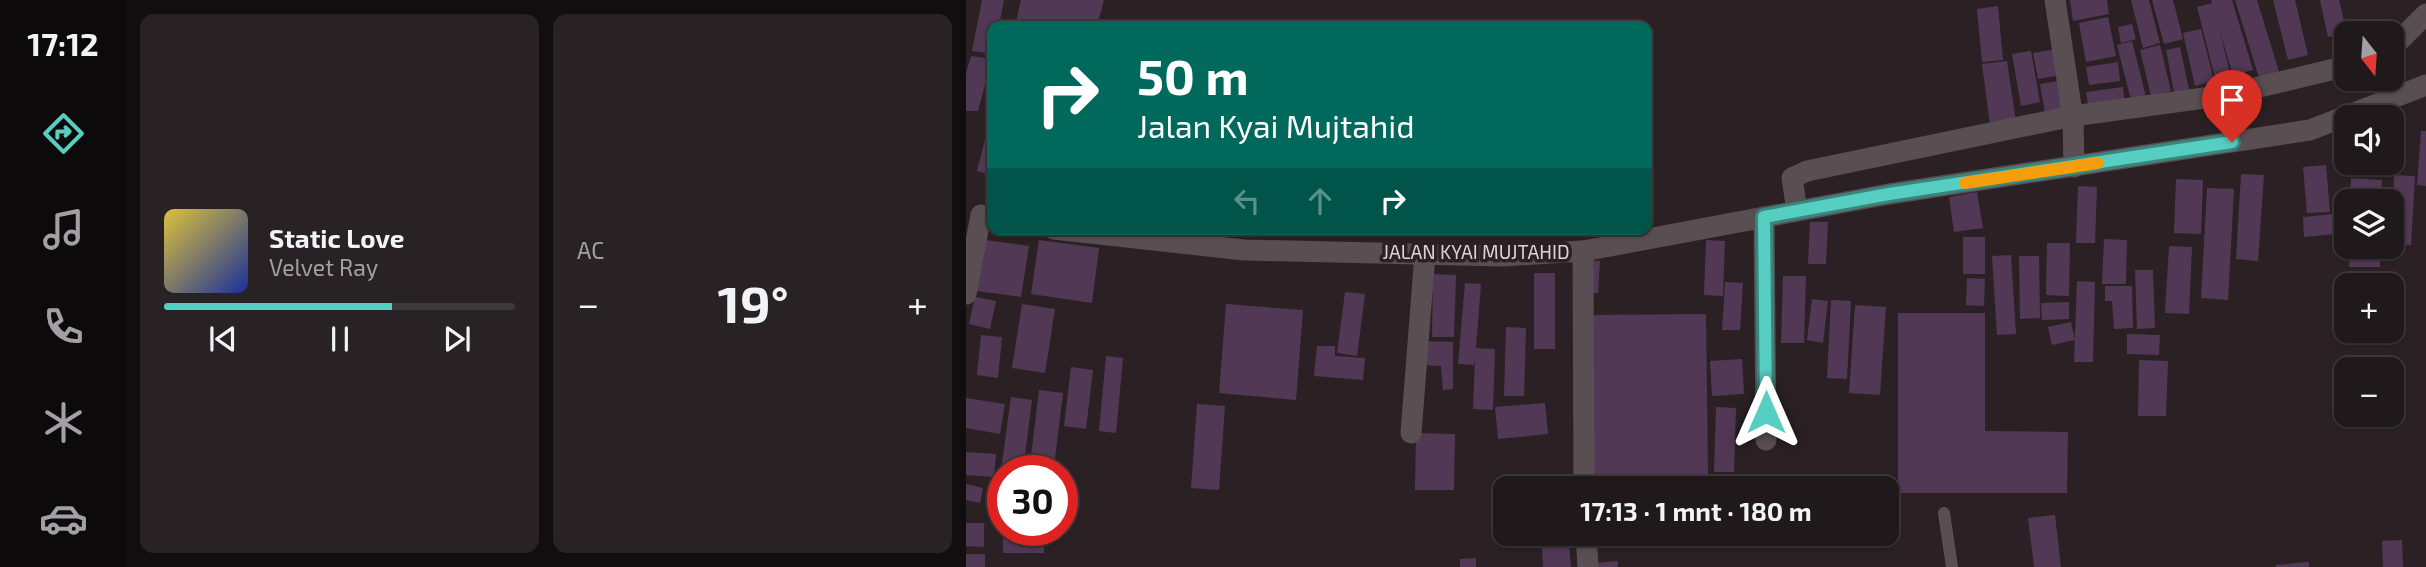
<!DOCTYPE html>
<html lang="id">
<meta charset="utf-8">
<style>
:root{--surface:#20191b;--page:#282224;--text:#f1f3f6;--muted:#a2a0a3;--line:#3d383a;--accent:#57cec2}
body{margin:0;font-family:"Exo 2",sans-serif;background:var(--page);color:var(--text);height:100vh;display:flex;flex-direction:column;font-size:26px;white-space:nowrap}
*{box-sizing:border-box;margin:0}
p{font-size:23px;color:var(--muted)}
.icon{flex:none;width:38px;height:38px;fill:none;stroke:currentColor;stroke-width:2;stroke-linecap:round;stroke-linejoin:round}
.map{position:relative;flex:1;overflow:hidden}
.sheet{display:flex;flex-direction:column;gap:14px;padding:14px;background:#120e0f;width:840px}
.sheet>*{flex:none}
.top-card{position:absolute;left:21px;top:21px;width:665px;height:214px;border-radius:14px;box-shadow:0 2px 5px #0004,0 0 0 2px var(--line);background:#00695c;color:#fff;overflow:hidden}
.needle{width:46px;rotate:163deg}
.fabs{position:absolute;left:1368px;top:21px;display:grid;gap:14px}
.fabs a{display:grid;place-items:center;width:70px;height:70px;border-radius:14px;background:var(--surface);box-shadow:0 2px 5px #0004,0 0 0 2px var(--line);font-size:35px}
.speed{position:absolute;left:21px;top:455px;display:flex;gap:14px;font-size:35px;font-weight:700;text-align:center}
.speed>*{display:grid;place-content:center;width:91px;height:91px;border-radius:50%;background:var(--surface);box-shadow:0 2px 5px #0004,0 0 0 2px var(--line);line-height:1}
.speed .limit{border:10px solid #d22;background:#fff;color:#111}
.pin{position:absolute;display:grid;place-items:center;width:60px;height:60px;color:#fff;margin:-72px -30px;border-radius:50% 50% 50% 0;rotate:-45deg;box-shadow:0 0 7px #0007}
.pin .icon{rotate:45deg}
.me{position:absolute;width:77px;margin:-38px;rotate:0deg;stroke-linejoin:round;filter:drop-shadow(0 0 5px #0008)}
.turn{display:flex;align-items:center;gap:24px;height:147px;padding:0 35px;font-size:32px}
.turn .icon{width:91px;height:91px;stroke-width:2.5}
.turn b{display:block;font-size:49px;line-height:60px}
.lanes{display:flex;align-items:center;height:66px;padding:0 35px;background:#0003;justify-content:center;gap:35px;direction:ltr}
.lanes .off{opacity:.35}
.big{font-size:52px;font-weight:700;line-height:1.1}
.sheet .tile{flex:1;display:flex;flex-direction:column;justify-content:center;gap:10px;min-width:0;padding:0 24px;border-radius:14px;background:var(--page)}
.song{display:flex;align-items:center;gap:21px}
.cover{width:84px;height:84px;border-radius:10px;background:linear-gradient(135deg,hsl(50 70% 55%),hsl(230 70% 35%))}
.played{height:7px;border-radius:4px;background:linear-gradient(90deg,var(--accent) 65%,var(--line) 65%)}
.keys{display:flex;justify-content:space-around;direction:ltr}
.heat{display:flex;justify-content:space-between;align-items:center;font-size:38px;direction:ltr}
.sheet .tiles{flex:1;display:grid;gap:14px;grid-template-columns:repeat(2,1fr)}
.trip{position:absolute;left:527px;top:476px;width:406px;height:70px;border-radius:14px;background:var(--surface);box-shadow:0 2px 5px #0004,0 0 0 2px var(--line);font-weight:700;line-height:70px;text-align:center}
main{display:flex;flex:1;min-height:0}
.tab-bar{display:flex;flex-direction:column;width:126px;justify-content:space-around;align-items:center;background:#0d0a0b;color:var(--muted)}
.tab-bar .icon{width:49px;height:49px}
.tab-bar .on{color:var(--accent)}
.tab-bar b{font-size:32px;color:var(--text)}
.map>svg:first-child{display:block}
</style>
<main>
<nav class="tab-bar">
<b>17:12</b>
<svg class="icon on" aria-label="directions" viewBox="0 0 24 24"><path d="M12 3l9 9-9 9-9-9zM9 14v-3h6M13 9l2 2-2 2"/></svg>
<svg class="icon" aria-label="music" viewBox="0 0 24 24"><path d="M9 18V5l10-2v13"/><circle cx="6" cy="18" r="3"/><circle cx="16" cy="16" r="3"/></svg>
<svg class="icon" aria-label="phone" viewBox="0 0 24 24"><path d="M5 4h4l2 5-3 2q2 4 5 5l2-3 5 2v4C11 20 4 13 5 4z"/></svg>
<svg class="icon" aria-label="climate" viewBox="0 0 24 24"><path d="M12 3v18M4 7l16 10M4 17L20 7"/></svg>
<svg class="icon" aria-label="car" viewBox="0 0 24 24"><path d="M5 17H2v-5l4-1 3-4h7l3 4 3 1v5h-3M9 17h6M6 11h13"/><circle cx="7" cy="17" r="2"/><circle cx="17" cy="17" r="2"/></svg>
</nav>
<section class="sheet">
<div class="tiles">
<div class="tile">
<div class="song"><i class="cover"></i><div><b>Static Love</b><p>Velvet Ray</p></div></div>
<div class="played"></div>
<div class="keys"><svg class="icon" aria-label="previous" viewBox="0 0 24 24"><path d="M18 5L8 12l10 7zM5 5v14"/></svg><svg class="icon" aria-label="pause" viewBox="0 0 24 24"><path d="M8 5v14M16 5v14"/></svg><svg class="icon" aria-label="next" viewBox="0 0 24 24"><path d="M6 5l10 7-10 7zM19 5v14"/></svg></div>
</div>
<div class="tile"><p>AC</p>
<div class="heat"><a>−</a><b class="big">19°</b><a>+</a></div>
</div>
</div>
</section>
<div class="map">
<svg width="1460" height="567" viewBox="0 0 1460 567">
<rect width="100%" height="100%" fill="#2b2124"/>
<g fill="#513955">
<polygon points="16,0 38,0 33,26 26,26 26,54 6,51"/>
<polygon points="55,0 138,0 131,26 49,26"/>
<polygon points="1104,0 1141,0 1143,14 1107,21"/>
<polygon points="1165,0 1183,0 1194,43 1177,48"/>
<polygon points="1186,0 1207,0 1217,39 1198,44"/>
<polygon points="1245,0 1266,0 1287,70 1267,76 1253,28 1266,81 1251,85 1231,7 1246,3"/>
<polygon points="1269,0 1291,0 1314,75 1294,81"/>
<polygon points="1307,0 1329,0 1342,55 1322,60"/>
<polygon points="1354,0 1373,0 1381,33 1362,37"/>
<polygon points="1032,6 1037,60 1016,62 1011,9"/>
<polygon points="1142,17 1150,56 1120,62 1113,23"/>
<polygon points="1166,24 1170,39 1155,43 1152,27"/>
<polygon points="1235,29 1248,81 1229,86 1217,33"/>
<polygon points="1166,41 1180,97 1165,100 1151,45"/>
<polygon points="1194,45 1205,91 1185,96 1174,50"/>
<polygon points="1214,47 1225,99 1210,102 1200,50"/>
<polygon points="1096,48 1100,74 1072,79 1067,53"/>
<polygon points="1065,51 1074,102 1055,106 1046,54"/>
<polygon points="5,56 26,59 12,111 0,111 0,73"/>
<polygon points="1041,61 1050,122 1024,125 1016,64"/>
<polygon points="1152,62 1154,81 1123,85 1120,67"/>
<polygon points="1100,80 1105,110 1079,114 1074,84"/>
<polygon points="1157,87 1159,106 1123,111 1120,92"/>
<polygon points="25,116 26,116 26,175 11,171"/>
<polygon points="1455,131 1460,131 1460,186 1451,185"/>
<polygon points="1397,163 1426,163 1425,177 1396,175"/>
<polygon points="1360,165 1364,212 1341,213 1337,167"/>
<polygon points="1275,174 1298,175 1292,261 1270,259"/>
<polygon points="1428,175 1449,176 1445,245 1426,244"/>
<polygon points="1385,178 1416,180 1415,201 1384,201"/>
<polygon points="1210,179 1237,180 1235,234 1208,233"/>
<polygon points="1112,186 1131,187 1129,243 1110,243"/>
<polygon points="1241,188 1268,189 1262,300 1235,298"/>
<polygon points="1011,192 1017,228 988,232 983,197"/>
<polygon points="1368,214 1369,234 1338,237 1337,217"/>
<polygon points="844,222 862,222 860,264 842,264"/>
<rect x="997" y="237" width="22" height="37"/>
<polygon points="1138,239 1161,240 1160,284 1136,284"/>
<polygon points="19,240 63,246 55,297 11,291"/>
<polygon points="73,240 133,248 126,303 65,294"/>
<polygon points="740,240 759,241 757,296 738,295"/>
<polygon points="1081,243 1104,243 1103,296 1080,295"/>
<polygon points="1203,246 1226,247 1223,314 1199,313"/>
<rect x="1383" y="248" width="31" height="19"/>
<polygon points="1045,255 1050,334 1031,335 1026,256"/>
<polygon points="1053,256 1073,256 1074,318 1054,319"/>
<polygon points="622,260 634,261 632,293 621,293"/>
<polygon points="1169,270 1187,270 1189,328 1171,329"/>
<rect x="568" y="273" width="21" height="76"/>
<polygon points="467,274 490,275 488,337 466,337"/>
<polygon points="817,276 840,276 838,343 815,343"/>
<polygon points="1001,278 1019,279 1018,306 1000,305"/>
<polygon points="1111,281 1129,282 1127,362 1108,362"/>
<polygon points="759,282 777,283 774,330 756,330"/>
<polygon points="499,283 515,284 510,348 529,349 527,410 507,409 509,357 508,365 492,364"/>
<polygon points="1139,286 1166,286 1167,328 1148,329 1146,301 1139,301"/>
<polygon points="379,292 399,294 391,356 371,353"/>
<polygon points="9,297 30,301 24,329 3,324"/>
<polygon points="846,299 862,301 857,343 841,340"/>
<polygon points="865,300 885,301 881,379 861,378"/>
<polygon points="1103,302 1103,319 1076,320 1075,303"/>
<polygon points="56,304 89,309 79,373 46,368"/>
<polygon points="260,304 337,310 330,400 253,393"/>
<polygon points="889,305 920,307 914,395 883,393"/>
<polygon points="932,313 1019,313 1019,431 1102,432 1101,493 932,493"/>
<polygon points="740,314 742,477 627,479 626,315"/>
<polygon points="1105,322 1109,340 1086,345 1082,327"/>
<polygon points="540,327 560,328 558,396 538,396"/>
<polygon points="1161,334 1194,335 1193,355 1161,354"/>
<polygon points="15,335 36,337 32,378 11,375"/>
<polygon points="457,341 487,342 487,389 477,390 475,366 456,365"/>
<polygon points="351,346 369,346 369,356 399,358 397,380 348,376"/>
<polygon points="140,356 157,358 150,433 133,431"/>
<polygon points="776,359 778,394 746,396 744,361"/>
<polygon points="1173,360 1202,361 1200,416 1172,416"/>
<polygon points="105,367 127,370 120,429 98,426"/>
<polygon points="73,390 97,393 88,466 64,464"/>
<polygon points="45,397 66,400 57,471 35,471"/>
<polygon points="0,398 39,404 34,434 0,428"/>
<polygon points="579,403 582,434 532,439 529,407"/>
<polygon points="231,404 259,406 253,490 225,488"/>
<polygon points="750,407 770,408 768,472 748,472"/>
<polygon points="450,433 489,434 488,490 449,490"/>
<polygon points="0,452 30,454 28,477 0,475"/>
<polygon points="744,480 744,488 628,488 628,481"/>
<polygon points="0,484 17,488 14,503 0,500"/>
<polygon points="1089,515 1095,567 1068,567 1062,518"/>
<polygon points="0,523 18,523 18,547 0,546"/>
<rect x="37" y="533" width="41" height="20"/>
<rect x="628" y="534" width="116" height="3"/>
<polygon points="1436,540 1437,567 1417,567 1416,541"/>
<polygon points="603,545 605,567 577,567 576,547"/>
<rect x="0" y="554" width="19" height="13"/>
<polygon points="510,558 510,567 494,567 494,559"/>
<polygon points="652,561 652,567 628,567 628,563"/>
<polygon points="1343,562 1343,567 1310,567 1310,565"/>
</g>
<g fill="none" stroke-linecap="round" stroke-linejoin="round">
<polyline stroke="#594e52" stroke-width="12" points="978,513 986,567"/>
<g stroke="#594e52" stroke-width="21">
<polyline points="1089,0 1107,119 1108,167"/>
<polyline points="1426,44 1435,39 1460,14"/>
<polyline points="831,211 826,178 841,171 1107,116 1260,95 1381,66"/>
<polyline points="798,217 800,440"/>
<polyline points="88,229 278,250 536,256 617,251 923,194 1344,130 1460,85"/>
<polyline points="617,251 618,488"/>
<polyline points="0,294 15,215"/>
<polyline points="445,433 459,254"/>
<polyline points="620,534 622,567"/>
</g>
</g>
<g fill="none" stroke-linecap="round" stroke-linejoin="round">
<g stroke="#39867e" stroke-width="18">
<polyline id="route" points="800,412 798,217 923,194 1266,142"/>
</g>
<use href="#route" stroke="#57cec2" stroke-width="12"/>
<polyline stroke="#f59e0b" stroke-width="12" points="999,183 1132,163"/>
</g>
<g text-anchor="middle" stroke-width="7" stroke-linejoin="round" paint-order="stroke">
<g font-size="19" fill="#dbd3d6" stroke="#2b2124">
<text x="510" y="259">JALAN KYAI MUJTAHID</text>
</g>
</g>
</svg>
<div class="fabs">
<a><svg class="needle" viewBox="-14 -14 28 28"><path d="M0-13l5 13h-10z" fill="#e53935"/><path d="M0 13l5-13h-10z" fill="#a2a0a3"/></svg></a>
<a><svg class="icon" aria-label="sound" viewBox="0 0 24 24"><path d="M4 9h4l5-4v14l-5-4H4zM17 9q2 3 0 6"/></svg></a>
<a><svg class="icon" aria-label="layers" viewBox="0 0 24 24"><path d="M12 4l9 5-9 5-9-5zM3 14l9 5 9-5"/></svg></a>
<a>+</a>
<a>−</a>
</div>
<div class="speed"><div class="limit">30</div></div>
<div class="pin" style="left:1266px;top:142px;background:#d93025"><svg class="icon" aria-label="arrive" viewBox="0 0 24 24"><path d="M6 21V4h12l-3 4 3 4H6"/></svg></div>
<svg class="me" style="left:800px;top:412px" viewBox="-20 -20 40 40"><path d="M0-17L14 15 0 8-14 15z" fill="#57cec2" stroke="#fff" stroke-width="4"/></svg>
<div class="trip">17:13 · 1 mnt · 180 m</div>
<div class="top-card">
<div class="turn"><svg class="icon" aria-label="right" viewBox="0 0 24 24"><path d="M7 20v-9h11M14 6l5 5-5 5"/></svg><div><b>50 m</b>Jalan Kyai Mujtahid</div></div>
<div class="lanes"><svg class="icon off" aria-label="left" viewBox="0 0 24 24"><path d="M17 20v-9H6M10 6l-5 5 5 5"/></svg><svg class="icon off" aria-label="ahead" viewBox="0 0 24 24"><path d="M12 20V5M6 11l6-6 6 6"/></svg><svg class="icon" aria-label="right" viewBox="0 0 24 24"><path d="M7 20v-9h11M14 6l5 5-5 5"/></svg></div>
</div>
</div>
</main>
